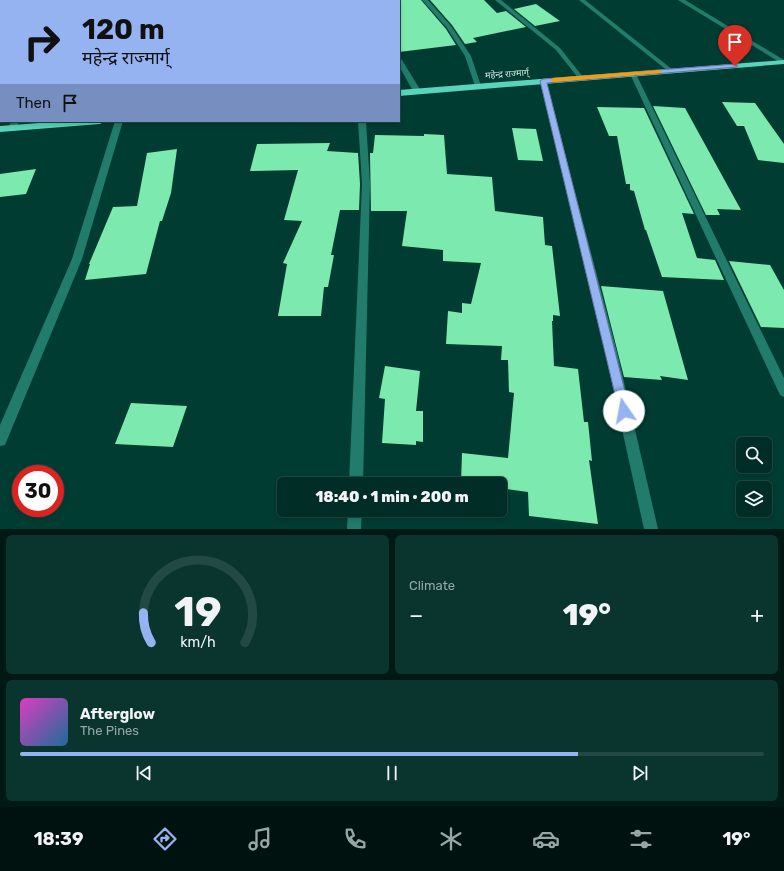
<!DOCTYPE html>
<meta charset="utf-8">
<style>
:root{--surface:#002d26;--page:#0a352e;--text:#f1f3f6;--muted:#95a8a7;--line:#224943;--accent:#95b2f1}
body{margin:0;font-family:Rubik,"Noto Sans Devanagari",sans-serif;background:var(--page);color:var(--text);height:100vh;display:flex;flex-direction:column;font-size:15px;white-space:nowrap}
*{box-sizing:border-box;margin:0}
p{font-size:13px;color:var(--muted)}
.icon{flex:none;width:22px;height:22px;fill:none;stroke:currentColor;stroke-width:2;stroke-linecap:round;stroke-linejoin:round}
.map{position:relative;height:529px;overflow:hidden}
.panel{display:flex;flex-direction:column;gap:6px;padding:6px;background:#001915;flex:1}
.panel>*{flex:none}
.banner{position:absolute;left:0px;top:0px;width:400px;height:122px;box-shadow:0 2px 6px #0003,0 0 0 1px var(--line);background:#95b2f1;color:#111;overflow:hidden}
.buttons{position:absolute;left:736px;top:437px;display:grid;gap:8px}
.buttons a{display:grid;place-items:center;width:36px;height:36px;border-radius:6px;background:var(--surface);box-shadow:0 2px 6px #0003,0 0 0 1px var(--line);font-size:20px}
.speed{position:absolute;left:12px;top:465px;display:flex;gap:8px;font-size:20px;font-weight:700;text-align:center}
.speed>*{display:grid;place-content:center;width:52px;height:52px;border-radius:50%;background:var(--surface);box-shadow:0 2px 6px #0003,0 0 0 1px var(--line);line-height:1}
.speed .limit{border:6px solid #d22;background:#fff;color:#111}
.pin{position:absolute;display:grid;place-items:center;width:34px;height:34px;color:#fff;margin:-41px -17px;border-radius:50% 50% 50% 0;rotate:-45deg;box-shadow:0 0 4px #0007}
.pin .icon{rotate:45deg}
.me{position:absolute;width:44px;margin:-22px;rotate:348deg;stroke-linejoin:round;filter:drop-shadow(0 0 3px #0008)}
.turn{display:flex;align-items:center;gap:14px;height:84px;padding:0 16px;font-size:18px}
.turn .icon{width:52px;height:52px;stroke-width:2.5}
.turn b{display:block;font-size:28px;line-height:34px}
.then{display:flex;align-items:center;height:38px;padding:0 16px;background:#0003;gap:8px;font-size:15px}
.big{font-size:30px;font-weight:800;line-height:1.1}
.panel .card{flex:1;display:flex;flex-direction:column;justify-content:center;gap:6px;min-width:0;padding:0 14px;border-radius:6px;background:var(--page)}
.panel .dial{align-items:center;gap:0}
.dial svg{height:104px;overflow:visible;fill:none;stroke:var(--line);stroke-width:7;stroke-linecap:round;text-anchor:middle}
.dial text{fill:var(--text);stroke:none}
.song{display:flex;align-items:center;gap:12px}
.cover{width:48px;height:48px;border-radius:6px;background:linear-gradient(135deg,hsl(310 70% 55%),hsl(200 70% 35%))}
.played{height:4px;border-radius:2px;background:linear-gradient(90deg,var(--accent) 75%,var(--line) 75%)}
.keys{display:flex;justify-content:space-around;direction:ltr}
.heat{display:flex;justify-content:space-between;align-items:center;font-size:22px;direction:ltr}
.panel .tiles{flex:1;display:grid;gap:6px;grid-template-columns:1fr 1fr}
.card:last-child{grid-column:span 2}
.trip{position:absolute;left:277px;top:477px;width:230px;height:40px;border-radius:6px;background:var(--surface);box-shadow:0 2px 6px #0003,0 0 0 1px var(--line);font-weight:800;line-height:40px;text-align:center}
.menu{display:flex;height:64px;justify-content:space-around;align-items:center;background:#00120f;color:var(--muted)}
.menu .icon{width:28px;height:28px}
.menu .on{color:var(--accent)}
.menu b{font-size:18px;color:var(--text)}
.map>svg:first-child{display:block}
</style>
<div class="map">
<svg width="784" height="529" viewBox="0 0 784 529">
<rect width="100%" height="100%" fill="#003c32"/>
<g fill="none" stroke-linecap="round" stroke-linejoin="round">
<g fill="#34041a" fill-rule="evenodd">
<polygon points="137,0 161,0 162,1 138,1"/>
<rect x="261" y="0" width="16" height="1"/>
</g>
</g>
<g fill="#7ceaae">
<polygon points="399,0 421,0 446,29 456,45 399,52"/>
<polygon points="430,0 484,0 497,13 506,11 526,27 473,38 477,42 465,44 452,25"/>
<polygon points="536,4 560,21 535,26 514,9"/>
<polygon points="722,102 755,103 784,144 784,163 758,160 744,126 737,126"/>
<polygon points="653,106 685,108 741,210 717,209 720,215 706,215"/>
<polygon points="597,107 644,108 694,214 682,213 697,258 715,260 724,280 662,277 646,230 645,230 634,191 630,190 630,184 626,184 617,136 609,136"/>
<polygon points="512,128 536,129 543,161 518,160"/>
<polygon points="424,134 444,135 447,174 492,177 495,211 543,217 545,245 552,246 560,316 553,315 553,321 552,321 554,366 578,369 584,422 588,422 592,461 589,460 598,524 529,516 528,492 500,488 500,484 461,483 462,453 508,458 514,393 509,392 508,360 501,360 502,346 446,344 448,311 462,313 462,303 471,304 481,263 443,261 443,250 402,246 407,211 371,211 370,153 373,153 375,135 424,136"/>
<polygon points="330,143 327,151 358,153 360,184 359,210 340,210 331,255 334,255 328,287 324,287 321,316 278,316 287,264 283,263 302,221 284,220 298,170 250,171 257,144"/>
<polygon points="177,149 171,193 162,221 160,221 146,274 85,280 90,264 89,264 113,207 137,206 147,153"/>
<polygon points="36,169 26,194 0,197 0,174"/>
<polygon points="729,261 770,265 784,290 784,328 761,327"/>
<polygon points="601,286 663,291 688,380 660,376 662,380 624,377"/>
<polygon points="385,366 420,371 416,411 423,411 423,442 416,441 416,445 382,443 385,399 379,398"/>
<polygon points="131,403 187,406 173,447 115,444"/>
</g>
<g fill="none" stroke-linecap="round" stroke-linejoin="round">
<g fill="#227c6c" fill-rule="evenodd">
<polygon points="115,0 121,0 114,1"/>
<rect x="361" y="0" width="6" height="1"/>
<polygon points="422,0 428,0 451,26 471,56 481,86 480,87 475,86 465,56 447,28"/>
<polygon points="495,0 501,0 560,48 583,77 583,79 579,79 556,50"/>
<polygon points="579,0 585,0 673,70 673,72 669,72"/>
<polygon points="678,0 685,0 784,60 784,64 781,63"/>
<polygon points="399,58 402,60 421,91 420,93 413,91 399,66"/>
<polygon points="633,72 636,74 784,378 784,397 780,395 630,74"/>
<polygon points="541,80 546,81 617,352 658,529 644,529 605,352 540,81"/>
<polygon points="12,121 20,121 14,130 8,130 7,128"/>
<polygon points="115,121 123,121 82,259 5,445 0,446 0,425 72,259"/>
<polygon points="358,121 366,121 370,184 363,484 349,484 362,184"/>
<polygon points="348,510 362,510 361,529 347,529"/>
</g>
<g fill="#59d4bb" fill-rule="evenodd">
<polygon points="784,60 784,64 399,96 399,90"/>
<polygon points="65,121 105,121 100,124 0,132 0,126"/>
</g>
</g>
<polygon fill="#95b2f1" stroke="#61749d" points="735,64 737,65 737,67 547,83 630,411 628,415 624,417 620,415 619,411 540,81 543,79"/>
<polygon fill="#f59e0b" points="659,70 662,72 661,73 553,82 550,80 553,78"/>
<g text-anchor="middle" stroke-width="4" stroke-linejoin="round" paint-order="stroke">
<g font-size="9" fill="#cee9e2" stroke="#003c32">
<text transform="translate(507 74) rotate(-4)" y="3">महेन्द्र राज्मार्ग्</text>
</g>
</g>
</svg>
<div class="buttons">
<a><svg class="icon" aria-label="search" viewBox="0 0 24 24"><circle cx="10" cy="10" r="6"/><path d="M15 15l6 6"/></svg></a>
<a><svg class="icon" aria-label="layers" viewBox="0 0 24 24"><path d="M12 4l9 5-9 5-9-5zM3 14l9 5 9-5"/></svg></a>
</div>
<div class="speed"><div class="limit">30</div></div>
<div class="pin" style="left:735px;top:66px;background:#d93025"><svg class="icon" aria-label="arrive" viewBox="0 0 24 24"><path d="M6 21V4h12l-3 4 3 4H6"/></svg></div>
<svg class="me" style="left:624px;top:411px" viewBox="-20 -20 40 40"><circle r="19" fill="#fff"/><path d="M0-13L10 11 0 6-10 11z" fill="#95b2f1"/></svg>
<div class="trip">18:40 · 1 min · 200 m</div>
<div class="banner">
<div class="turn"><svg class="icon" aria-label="right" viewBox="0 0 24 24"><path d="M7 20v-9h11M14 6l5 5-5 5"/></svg><div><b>120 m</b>महेन्द्र राज्मार्ग्</div></div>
<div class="then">Then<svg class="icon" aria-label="arrive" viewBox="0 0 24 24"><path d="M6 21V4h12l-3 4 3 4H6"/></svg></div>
</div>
</div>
<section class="panel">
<div class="tiles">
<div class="card dial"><svg viewBox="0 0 100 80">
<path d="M14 69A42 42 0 1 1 86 69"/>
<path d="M14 69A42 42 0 0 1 8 46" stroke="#95b2f1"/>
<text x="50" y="56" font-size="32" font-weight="700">19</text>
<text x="50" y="72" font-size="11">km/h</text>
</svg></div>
<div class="card"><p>Climate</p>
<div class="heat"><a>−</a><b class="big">19°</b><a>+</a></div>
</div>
<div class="card">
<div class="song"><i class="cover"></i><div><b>Afterglow</b><p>The Pines</p></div></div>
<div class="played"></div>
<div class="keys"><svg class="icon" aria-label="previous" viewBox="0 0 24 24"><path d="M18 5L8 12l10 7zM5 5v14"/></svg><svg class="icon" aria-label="pause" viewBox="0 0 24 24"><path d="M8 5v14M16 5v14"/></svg><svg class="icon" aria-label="next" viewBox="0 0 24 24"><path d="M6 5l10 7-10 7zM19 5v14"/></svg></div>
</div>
</div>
</section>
<nav class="menu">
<b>18:39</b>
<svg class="icon on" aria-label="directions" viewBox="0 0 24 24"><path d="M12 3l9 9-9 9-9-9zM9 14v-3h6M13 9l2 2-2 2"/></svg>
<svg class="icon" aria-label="music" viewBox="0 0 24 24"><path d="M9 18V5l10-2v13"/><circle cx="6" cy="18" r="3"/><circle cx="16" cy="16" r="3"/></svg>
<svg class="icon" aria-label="phone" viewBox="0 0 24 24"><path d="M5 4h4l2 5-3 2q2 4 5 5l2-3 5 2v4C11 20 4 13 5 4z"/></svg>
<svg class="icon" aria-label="climate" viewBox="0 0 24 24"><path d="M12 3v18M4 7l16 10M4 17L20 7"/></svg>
<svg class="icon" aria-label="car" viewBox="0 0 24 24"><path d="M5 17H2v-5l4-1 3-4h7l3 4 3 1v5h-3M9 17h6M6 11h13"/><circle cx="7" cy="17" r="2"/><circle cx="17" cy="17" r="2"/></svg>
<svg class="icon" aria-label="filters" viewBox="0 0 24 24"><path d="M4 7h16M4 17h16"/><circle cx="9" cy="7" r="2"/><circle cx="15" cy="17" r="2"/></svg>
<b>19°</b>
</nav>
